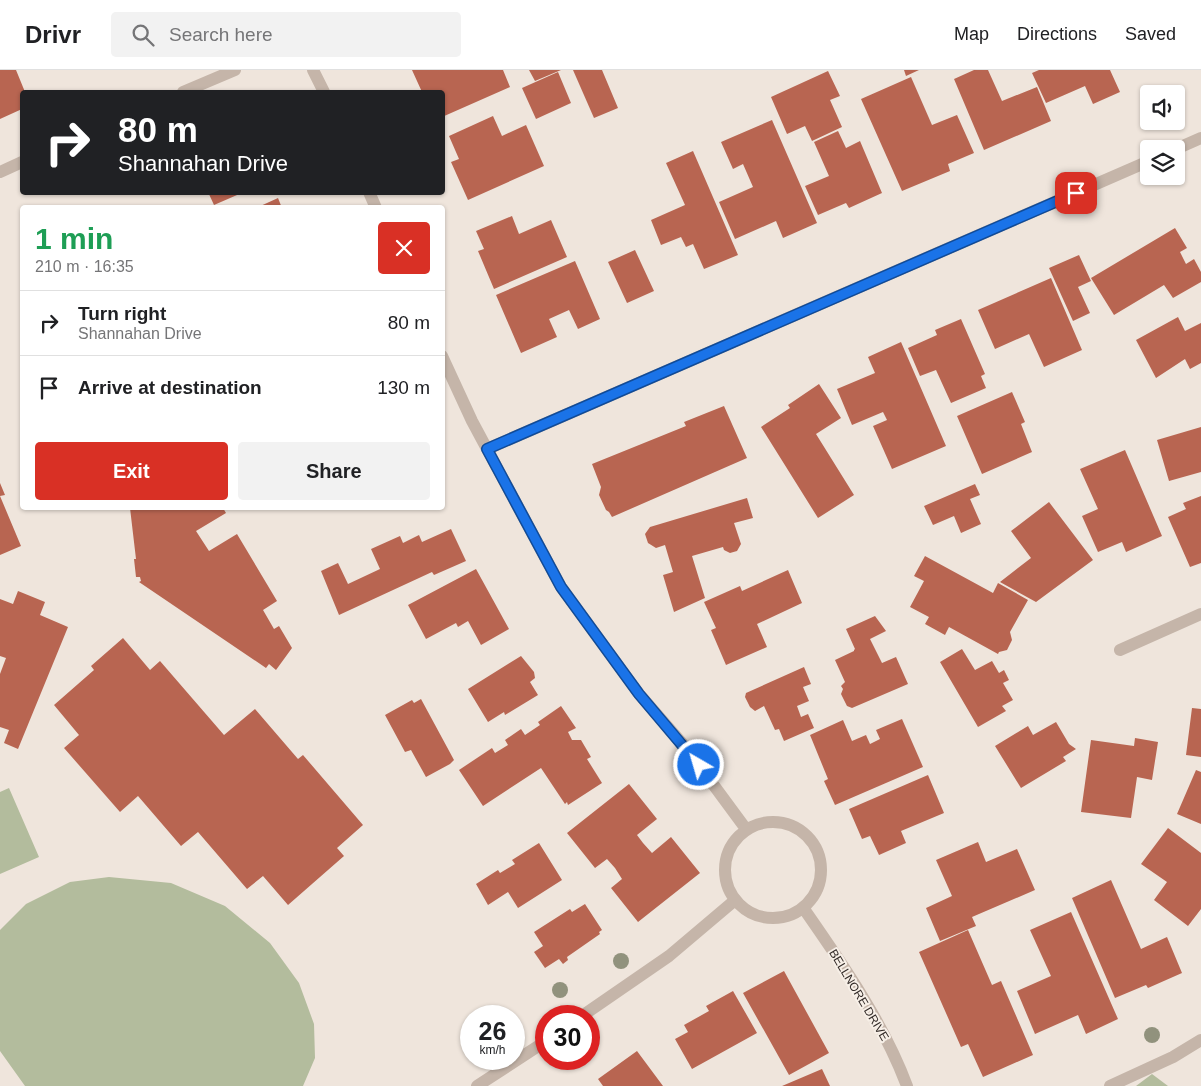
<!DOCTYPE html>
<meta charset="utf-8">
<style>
body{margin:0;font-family:Helvetica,sans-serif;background:#f2f2f2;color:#202124;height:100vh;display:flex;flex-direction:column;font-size:19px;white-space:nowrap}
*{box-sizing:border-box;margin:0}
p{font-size:16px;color:#757577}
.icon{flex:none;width:28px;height:28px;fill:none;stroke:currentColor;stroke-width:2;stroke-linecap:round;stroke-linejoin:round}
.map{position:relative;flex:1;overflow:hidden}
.side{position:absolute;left:20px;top:135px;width:425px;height:305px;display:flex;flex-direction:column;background:#fff;border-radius:5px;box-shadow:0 1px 4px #0004}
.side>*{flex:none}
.top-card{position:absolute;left:20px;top:20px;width:425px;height:105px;border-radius:5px;box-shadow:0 1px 4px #0004;background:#202124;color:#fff;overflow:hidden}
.fabs{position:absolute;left:1140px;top:15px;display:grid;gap:10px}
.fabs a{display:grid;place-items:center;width:45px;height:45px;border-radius:5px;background:#fff;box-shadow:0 1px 4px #0004;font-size:25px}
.speed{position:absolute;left:460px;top:935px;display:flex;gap:10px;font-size:25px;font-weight:700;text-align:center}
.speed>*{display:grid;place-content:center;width:65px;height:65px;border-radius:50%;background:#fff;box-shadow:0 1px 4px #0004;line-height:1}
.speed small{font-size:12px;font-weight:400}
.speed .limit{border:8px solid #d22;background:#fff;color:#111}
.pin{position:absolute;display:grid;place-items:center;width:42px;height:42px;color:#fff;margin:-21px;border-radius:10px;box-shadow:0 2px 8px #0006}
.me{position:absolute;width:55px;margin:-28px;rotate:322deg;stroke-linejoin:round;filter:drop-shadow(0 0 4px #0008)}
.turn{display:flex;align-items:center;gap:18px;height:105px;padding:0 15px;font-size:22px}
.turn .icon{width:65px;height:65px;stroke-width:2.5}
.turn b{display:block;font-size:35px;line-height:42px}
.round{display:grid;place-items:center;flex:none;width:52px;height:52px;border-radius:5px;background:#f2f2f2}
.headline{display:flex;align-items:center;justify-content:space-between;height:85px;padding:0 15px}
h1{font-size:30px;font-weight:700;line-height:38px;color:#1e9e55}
.cta{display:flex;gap:10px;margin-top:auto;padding:10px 15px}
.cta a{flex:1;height:58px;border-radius:5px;background:#d93025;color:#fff;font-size:20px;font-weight:700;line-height:58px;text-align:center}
.cta a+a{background:#f2f2f2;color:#202124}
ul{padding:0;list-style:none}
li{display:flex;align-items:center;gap:15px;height:65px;padding:0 15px;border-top:1px solid #e0e0e0}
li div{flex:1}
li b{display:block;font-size:19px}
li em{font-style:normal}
header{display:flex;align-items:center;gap:30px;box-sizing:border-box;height:70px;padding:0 25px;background:#fff;border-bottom:1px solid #e0e0e0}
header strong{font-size:24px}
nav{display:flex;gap:28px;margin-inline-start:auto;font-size:18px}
.search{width:350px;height:45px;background:#f2f2f2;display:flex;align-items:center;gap:12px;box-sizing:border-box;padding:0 18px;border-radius:5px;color:#757577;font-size:19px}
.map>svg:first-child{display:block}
.green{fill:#b3bc9d}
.building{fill:#b86551}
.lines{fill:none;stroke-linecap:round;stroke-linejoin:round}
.minor{stroke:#c5b5a9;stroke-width:12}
.tree{fill:#91927d}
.route-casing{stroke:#114b97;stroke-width:12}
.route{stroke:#1a73e8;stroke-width:9}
.labels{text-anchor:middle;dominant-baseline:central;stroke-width:4;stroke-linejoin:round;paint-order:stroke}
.street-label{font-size:12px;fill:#332b28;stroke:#f7efe7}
</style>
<header>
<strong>Drivr</strong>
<div class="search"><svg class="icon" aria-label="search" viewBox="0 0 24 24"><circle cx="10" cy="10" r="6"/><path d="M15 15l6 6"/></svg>Search here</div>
<nav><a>Map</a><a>Directions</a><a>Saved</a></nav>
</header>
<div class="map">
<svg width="1201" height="1016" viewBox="0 0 1201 1016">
<rect width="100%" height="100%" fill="#efe5dc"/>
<!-- green -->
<path class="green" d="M 9,718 L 39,787 L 0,804 L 0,722 Z
M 109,807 L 171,813 L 225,836 L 270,873 L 299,913 L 314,954 L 315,988 L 303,1016 L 25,1016 L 0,981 L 0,860 L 26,834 L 70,812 Z
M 1152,1004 L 1168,1016 L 1136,1016 Z"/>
<!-- building -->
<path class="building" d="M 0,0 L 16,0 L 25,22 L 22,22 L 22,39 L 0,49 Z
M 412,0 L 503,0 L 510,17 L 442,47 L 442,22 L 422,22 Z
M 529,0 L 561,0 L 535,11 Z
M 573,0 L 602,0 L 618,38 L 594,48 Z
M 904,0 L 919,0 L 906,6 Z
M 974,0 L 988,0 L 1002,31 L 1037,17 L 1051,51 L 984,80 L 954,9 Z
M 1039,0 L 1110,0 L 1120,22 L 1093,34 L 1085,16 L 1046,33 L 1032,3 Z
M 828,1 L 840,26 L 830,30 L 842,57 L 812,71 L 805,56 L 787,64 L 771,27 Z
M 558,2 L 571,33 L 536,49 L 522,18 Z
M 911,7 L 932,55 L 957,45 L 974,83 L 948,94 L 950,101 L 902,121 L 861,29 Z
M 493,46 L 502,66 L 526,55 L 544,96 L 468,130 L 451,92 L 459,89 L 449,66 Z
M 772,50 L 817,153 L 783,168 L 776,151 L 735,169 L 719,132 L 753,117 L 743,94 L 733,99 L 721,72 Z
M 838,61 L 846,78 L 860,71 L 882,123 L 849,138 L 846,133 L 818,145 L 805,116 L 829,106 L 814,72 Z
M 693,81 L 738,185 L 704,199 L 693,174 L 686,177 L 681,167 L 661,175 L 651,150 L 685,135 L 666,93 Z
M 208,122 L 244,122 L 214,135 Z
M 278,128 L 282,138 L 256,138 Z
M 512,146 L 519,164 L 551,150 L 567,187 L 494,219 L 478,181 L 484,179 L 476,161 Z
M 1175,158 L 1187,178 L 1180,182 L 1186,194 L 1194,189 L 1201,202 L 1201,212 L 1173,228 L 1164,215 L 1114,245 L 1091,208 Z
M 635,180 L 654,221 L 627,233 L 608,192 Z
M 1079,185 L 1091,211 L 1078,217 L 1090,243 L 1073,251 L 1049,198 Z
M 575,191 L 600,249 L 578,259 L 569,240 L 549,249 L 557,267 L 521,283 L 496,225 Z
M 1051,208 L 1082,280 L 1044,297 L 1029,264 L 995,279 L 978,240 Z
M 1178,247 L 1185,261 L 1201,253 L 1201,293 L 1190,299 L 1185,289 L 1156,308 L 1136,270 Z
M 961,249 L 985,304 L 981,306 L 986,318 L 951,333 L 936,300 L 920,306 L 908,278 L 937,265 L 935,260 Z
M 901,272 L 946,376 L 892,399 L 873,356 L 887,350 L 883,342 L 852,355 L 837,319 L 875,303 L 868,287 Z
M 819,314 L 841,348 L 816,364 L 854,425 L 818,448 L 761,357 L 790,338 L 788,335 Z
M 1012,322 L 1025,352 L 1021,354 L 1032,382 L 982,404 L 957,346 Z
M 724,336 L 747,388 L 612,447 L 609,442 L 606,440 L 599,425 L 601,417 L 592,394 L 686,356 L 684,352 Z
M 1201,357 L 1201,402 L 1169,411 L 1157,370 Z
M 1125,380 L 1162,466 L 1126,482 L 1122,472 L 1098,482 L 1082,446 L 1098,439 L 1080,399 Z
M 0,413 L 5,425 L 0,426 L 21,476 L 0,485 Z
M 975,414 L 980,425 L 970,429 L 981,454 L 961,463 L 954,446 L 933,455 L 924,436 Z
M 1201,426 L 1201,493 L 1190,497 L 1168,447 L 1186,439 L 1183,433 Z
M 747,428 L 753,448 L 734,453 L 741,474 L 737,481 L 730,483 L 724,480 L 723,477 L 692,486 L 705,528 L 674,542 L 663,505 L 673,502 L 665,475 L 656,478 L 648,473 L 645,464 L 650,457 Z
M 1049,432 L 1093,490 L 1036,532 L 1000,512 L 1031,488 L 1011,461 Z
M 130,438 L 223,438 L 226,443 L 196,461 L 209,481 L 237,464 L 277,531 L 263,540 L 274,559 L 279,556 L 292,578 L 276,600 L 269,594 L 266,598 L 139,512 L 141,511 L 140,507 L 136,507 L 134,489 L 136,489 Z
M 451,459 L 466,491 L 434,505 L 432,502 L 339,545 L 321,501 L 338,493 L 348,514 L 380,499 L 371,479 L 400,466 L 403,473 L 419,465 L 422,472 Z
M 925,486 L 993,523 L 998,513 L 1028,530 L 1010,562 L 1012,570 L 1007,580 L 999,582 L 998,584 L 949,557 L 945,565 L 925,554 L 929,547 L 910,537 L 924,511 L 914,506 Z
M 476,499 L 509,559 L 481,575 L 468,551 L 458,557 L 456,553 L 426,569 L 408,535 Z
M 788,500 L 802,533 L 757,554 L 767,577 L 726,595 L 711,560 L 716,558 L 704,532 L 740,516 L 742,521 Z
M 18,521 L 45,532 L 40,545 L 68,557 L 18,679 L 4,673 L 9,660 L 0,657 L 0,604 L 6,588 L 0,586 L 0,529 L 13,534 Z
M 875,546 L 886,561 L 870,569 L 882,593 L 896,587 L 908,614 L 852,638 L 847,636 L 841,624 L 843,619 L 841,616 L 845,612 L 835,590 L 854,581 L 854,580 L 855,579 L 846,559 Z
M 123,568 L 150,600 L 160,591 L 224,665 L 255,639 L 298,689 L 303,685 L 363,755 L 337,778 L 344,786 L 288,835 L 263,806 L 247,819 L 198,762 L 181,776 L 138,726 L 120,742 L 64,678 L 79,665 L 54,635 L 94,600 L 91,596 Z
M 962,579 L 975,600 L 992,591 L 999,603 L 1004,600 L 1009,610 L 1003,613 L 1013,630 L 1002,636 L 1006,641 L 978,657 L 940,592 Z
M 521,586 L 534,602 L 535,608 L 530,612 L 538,625 L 505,645 L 504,642 L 488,652 L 468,619 Z
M 804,597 L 811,614 L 803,617 L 809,631 L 797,636 L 801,647 L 808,644 L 814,658 L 784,671 L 779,659 L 775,660 L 764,636 L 755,641 L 750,637 L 745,627 L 746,623 Z
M 421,629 L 454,690 L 450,694 L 426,707 L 411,680 L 405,682 L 385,645 L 412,630 L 414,633 Z
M 561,636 L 576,658 L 568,662 L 572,670 L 581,670 L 591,687 L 587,689 L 602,713 L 568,735 L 567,732 L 565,734 L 541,698 L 483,736 L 459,700 L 492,678 L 495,683 L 508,675 L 505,670 L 521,659 L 525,665 L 540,655 L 538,652 Z
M 1192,638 L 1201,639 L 1201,687 L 1186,685 Z
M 902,649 L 923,697 L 835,735 L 824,711 L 828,709 L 810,665 L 843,650 L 852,671 L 866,665 L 870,674 L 880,669 L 876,660 Z
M 1056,652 L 1069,674 L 1076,679 L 1063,687 L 1066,691 L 1021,718 L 995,676 L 1028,656 L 1033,665 Z
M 1135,668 L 1158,672 L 1152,710 L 1137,707 L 1131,748 L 1081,742 L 1091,670 L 1134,676 Z
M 1196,700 L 1201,702 L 1201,754 L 1177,744 Z
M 928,705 L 944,743 L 901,761 L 906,773 L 879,785 L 870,766 L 862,769 L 849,739 Z
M 629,714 L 657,749 L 637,765 L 643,773 L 652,783 L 671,767 L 700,803 L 638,852 L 611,818 L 622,809 L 615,798 L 607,789 L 595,798 L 567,763 Z
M 1168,758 L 1201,783 L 1201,839 L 1188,856 L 1154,830 L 1167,812 L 1141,794 Z
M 978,772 L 986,792 L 1017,779 L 1035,820 L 972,847 L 976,856 L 940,871 L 926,838 L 952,826 L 936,790 Z
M 539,773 L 562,810 L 518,838 L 508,822 L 488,835 L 476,814 L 498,800 L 500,803 L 515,794 L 512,790 Z
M 1111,810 L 1141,879 L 1167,867 L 1182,903 L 1148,918 L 1146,915 L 1115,928 L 1072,828 Z
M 585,834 L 602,860 L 599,862 L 600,864 L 567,887 L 568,890 L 563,894 L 559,889 L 545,898 L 534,882 L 543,876 L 534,862 L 570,839 L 572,842 Z
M 1071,842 L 1118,949 L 1086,964 L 1078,945 L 1035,964 L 1017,921 L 1051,906 L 1030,860 Z
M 968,860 L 992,915 L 1001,911 L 1033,985 L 983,1007 L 968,974 L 961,977 L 919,882 Z
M 784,901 L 829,983 L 789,1005 L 743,923 Z
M 733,921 L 757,963 L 692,999 L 675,969 L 688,962 L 684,955 L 709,941 L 706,936 Z
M 637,981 L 663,1016 L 603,1016 L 598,1009 Z
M 822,999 L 830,1016 L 782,1016 Z"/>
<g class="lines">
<!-- minor -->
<path class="minor" d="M 313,0 L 324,22
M 183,22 L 235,0
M 1176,79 L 1201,68
M 0,102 L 22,92
M 369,122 L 376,138
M 442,286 L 472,351 L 561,517 L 639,624 L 687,679 L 746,759
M 487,379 L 1149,91
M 1120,580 L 1201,544
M725 800a48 48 0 1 1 96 0a48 48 0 1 1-96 0Z
M 804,839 C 843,895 883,952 907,1016
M 582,946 L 669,886 L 734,831
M 477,1016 L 546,971
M 1110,1016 L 1173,987 L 1201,970"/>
</g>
<!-- trees -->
<g class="tree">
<circle cx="621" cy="891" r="8"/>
<circle cx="560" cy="920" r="8"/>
<circle cx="1152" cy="965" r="8"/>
</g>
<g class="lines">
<!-- route casing -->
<g class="route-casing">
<path id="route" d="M 699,695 L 639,624 L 561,517 L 487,379 L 1076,123"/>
</g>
<!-- route -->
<use href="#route" class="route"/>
</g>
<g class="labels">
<!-- street labels -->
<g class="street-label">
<text transform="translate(859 925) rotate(59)">BELLNORE DRIVE</text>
</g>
</g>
</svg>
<div class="fabs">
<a><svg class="icon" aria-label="sound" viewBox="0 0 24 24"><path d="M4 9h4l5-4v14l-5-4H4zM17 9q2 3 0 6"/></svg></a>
<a><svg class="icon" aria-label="layers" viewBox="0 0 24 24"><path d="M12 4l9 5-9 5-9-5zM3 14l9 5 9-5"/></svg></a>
</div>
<div class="speed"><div>26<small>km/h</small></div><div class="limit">30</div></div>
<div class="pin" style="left:1076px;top:123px;background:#d93025"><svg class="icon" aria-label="arrive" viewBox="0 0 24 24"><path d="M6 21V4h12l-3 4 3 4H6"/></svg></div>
<svg class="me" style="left:699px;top:695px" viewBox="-20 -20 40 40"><circle r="17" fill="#1a73e8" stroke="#fff" stroke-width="3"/><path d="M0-11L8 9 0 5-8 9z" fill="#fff"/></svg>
<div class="top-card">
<div class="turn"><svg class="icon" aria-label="right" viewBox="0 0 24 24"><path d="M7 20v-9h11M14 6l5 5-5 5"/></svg><div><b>80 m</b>Shannahan Drive</div></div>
</div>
<section class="side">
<div class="headline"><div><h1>1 min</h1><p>210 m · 16:35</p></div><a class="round" style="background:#d93025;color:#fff"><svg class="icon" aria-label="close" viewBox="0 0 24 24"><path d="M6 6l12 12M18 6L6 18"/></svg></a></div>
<ul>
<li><svg class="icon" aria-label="right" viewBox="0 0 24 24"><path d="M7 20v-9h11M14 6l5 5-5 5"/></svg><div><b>Turn right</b><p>Shannahan Drive</p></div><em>80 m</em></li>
<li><svg class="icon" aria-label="arrive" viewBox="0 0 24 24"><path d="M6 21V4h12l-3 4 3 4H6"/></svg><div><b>Arrive at destination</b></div><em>130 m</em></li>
</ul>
<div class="cta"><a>Exit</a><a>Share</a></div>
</section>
</div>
